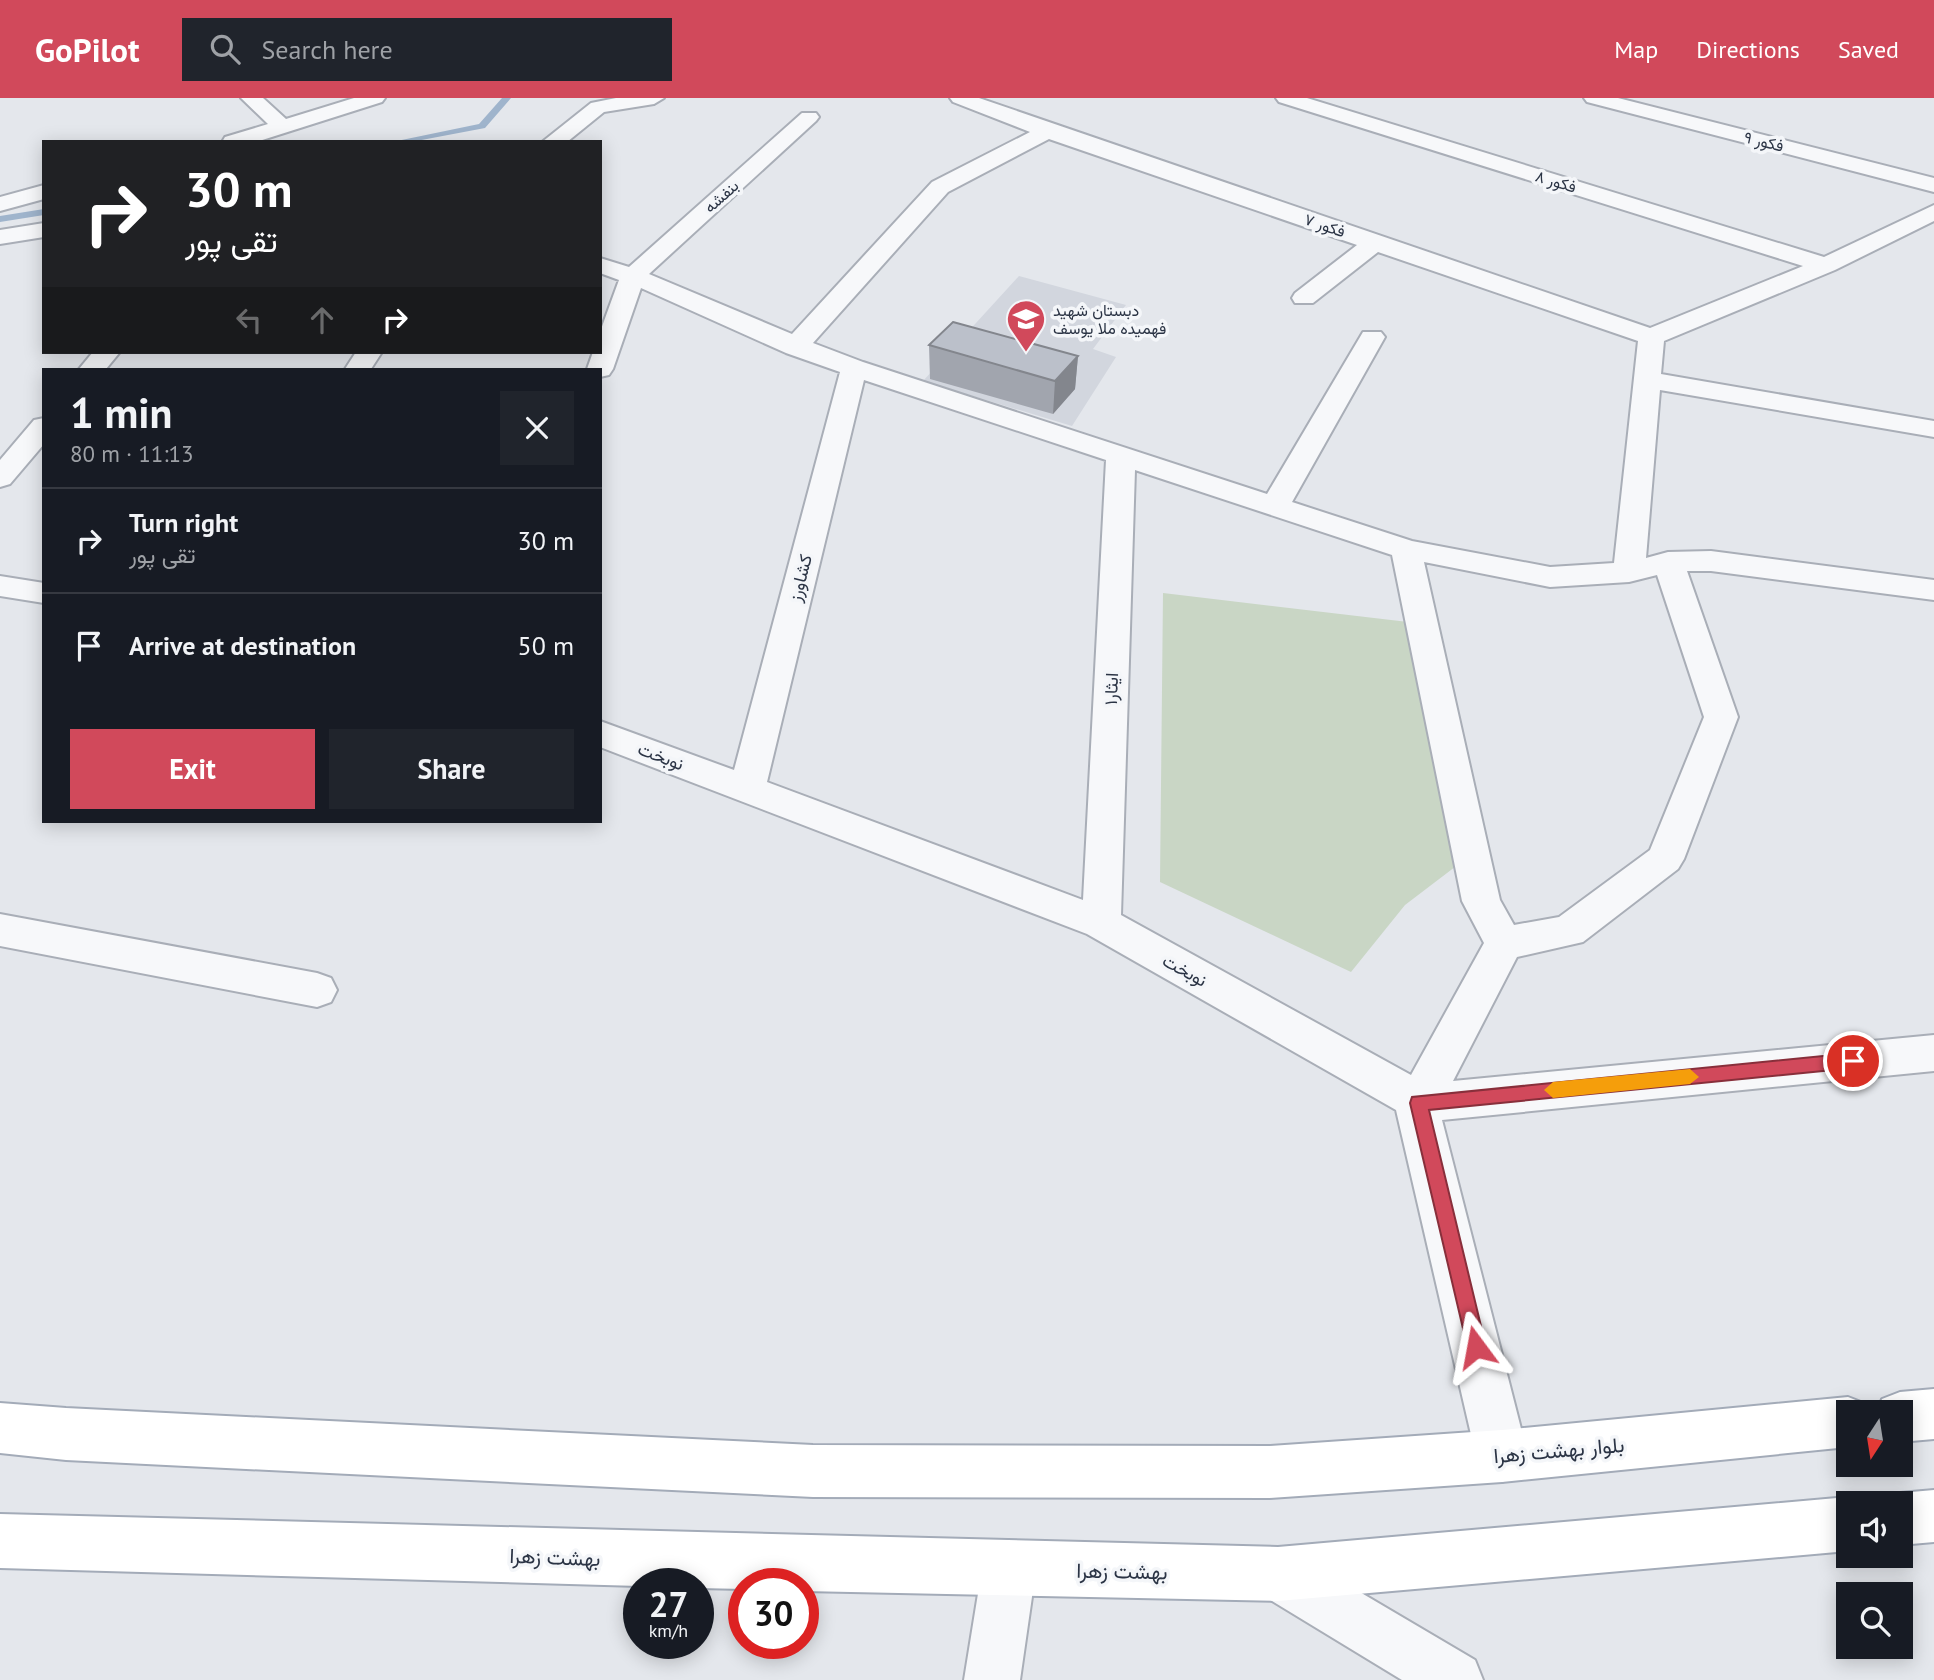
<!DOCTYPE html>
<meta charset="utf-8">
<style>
body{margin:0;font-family:"PT Sans",Vazirmatn,sans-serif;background:#20242c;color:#f1f3f6;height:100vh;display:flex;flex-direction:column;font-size:26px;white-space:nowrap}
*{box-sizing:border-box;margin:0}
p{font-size:23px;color:#9ea1a6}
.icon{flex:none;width:38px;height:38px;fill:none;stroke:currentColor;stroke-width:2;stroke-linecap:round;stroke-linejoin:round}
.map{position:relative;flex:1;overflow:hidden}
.drawer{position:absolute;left:42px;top:270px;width:560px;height:455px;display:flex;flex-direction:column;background:#171b24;border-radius:0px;box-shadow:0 4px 18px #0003}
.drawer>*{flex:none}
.guide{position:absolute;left:42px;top:42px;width:560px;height:214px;border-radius:0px;box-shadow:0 4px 18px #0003;background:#202124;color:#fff;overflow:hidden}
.needle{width:46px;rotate:192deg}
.controls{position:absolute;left:1836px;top:1302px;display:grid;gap:14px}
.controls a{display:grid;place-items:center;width:77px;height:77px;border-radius:0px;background:#171b24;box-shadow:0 4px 18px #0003;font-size:35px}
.speed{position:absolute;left:623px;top:1470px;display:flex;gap:14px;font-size:35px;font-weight:700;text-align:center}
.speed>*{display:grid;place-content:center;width:91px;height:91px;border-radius:50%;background:#171b24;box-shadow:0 4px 18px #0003;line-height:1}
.speed small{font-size:18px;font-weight:400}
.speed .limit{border:10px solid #d22;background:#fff;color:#111}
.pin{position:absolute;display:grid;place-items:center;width:60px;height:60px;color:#fff;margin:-30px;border:4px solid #fff;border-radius:50%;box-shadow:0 2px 7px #0007}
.me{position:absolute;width:77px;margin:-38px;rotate:347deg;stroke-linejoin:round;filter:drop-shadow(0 0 5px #0008)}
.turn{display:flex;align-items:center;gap:24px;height:147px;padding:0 28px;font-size:32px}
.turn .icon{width:91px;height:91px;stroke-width:2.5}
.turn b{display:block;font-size:49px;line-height:60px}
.lanes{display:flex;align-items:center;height:66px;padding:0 28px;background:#0003;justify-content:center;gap:35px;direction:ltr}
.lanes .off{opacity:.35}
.round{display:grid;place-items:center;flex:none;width:74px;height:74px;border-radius:0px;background:#20242c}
.headline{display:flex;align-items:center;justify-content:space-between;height:119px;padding:0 28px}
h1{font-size:42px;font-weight:800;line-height:52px}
.cta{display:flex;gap:14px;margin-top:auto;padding:14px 28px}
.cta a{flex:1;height:80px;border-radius:0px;background:#d1495b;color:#fff;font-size:28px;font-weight:800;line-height:80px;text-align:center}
.cta a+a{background:#20242c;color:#f1f3f6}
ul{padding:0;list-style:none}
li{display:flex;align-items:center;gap:21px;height:105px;padding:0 28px;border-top:2px solid #363941}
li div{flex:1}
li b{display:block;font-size:26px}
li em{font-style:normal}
header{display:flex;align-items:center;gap:42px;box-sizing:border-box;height:98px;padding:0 35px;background:#d1495b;color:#fff}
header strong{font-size:33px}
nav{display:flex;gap:38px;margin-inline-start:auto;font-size:24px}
.search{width:490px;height:63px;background:#20242c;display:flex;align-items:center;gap:18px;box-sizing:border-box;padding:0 24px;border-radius:0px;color:#9ea1a6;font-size:26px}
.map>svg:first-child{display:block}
.built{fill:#d2d6de}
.green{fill:#c9d6c5}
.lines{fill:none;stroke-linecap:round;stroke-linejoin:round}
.stream{fill:#9fb4cc;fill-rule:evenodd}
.minor-casing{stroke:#a9aeb7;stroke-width:4}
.major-casing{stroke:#a3abb8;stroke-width:4}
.minor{fill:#f7f8fa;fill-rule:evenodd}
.major{fill:#fff;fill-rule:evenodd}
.wall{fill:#a1a5ae}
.shaded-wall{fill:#83868d}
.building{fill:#bbc0ca;stroke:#83868d;stroke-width:2}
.route{fill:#d1495b;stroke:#882f3b;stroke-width:2}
.slow{fill:#f59e0b}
.labels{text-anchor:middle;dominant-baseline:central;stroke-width:7;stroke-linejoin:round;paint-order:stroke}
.far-street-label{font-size:16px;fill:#2b3445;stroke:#f4f6f9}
.far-poi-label{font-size:16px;fill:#2b3445;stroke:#f4f6f9;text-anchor:start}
.street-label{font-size:18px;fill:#2b3445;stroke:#f4f6f9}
.near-street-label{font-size:21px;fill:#2b3445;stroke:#f4f6f9}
</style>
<header>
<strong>GoPilot</strong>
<div class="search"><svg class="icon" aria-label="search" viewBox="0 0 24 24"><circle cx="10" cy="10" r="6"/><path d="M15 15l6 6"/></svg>Search here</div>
<nav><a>Map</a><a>Directions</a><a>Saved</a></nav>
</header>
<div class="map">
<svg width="1934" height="1582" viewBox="0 0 1934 1582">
<rect width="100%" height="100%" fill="#e4e7ec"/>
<!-- built -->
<path class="built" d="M 1019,178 L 1126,207 L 1093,251 L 1116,259 L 1072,328 L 923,283 Z"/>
<!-- green -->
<path class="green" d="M 1163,495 L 1425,526 L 1472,756 L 1405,807 L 1351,874 L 1160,784 Z"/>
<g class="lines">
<!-- stream -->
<path class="stream" d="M 502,0 L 511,0 L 485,30 L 411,44 L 392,44 L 479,26 Z
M 44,111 L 44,117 L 0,124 L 0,118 Z"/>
<!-- minor casing -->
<g class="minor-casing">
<path id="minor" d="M 241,0 L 263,0 L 286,21 L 354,0 L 385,0 L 382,4 L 256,44 L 222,44 L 225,39 L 268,26 Z
M 616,0 L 664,0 L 654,6 L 604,14 L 567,44 L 542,44 L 591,5 Z
M 950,0 L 979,0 L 1650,230 L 1803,168 L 1279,4 L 1276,0 L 1307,0 L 1824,159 L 1934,107 L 1934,123 L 1835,172 L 1664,243 L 1661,276 L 1934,323 L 1934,339 L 1660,292 L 1646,460 L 1668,454 L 1711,453 L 1934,482 L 1934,502 L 1711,473 L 1687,473 L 1738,619 L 1684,761 L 1678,771 L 1583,844 L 1517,859 L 1453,983 L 1934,937 L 1934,973 L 1442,1022 L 1528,1358 L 1520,1376 L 1502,1384 L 1484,1376 L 1476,1358 L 1396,1012 L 1087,836 L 600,649 L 600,623 L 734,672 L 840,274 L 786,255 L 641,190 L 613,271 L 609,277 L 600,279 L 600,271 L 587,271 L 593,254 L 600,254 L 600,234 L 619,182 L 600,175 L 600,160 L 629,169 L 802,15 L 816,15 L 819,19 L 816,23 L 649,176 L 792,236 L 932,84 L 1030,34 L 953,4 ZM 1049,41 L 1357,147 L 1295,195 L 1292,200 L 1295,205 L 1313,205 L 1378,154 L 1638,243 L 1614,465 L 1550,469 L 1412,443 L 1292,404 L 1385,239 L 1381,234 L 1363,234 L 1267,396 L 863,264 L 813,245 L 948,94 ZM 864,282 L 1106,362 L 1083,802 L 767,684 ZM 1135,372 L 1392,457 L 1462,803 L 1484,845 L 1411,977 L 1121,817 ZM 1424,464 L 1550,489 L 1629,484 L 1657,477 L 1704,619 L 1650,752 L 1559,819 L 1514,827 L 1500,802 Z
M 1584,0 L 1618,0 L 1934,80 L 1934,94 L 1587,4 Z
M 44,87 L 44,101 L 0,113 L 0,99 Z
M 44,125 L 44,139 L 0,146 L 0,132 Z
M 93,254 L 120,254 L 106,271 L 79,271 Z
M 356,254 L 382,254 L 371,271 L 345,271 Z
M 44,320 L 44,346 L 10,386 L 0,389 L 0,362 L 34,322 Z
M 0,478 L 44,485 L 44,505 L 0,498 Z
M 0,816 L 317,875 L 331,880 L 337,892 L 331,904 L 317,909 L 0,848 Z
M 1009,1444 L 1028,1452 L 1036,1471 L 1020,1582 L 964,1582 L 982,1471 L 990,1452 Z
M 1278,1449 L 1297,1457 L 1475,1562 L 1483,1582 L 1402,1582 L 1259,1495 L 1251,1476 L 1259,1457 Z"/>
</g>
<!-- major casing -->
<g class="major-casing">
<path id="major" d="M 1934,1291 L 1934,1341 L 1900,1344 L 1900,1314 L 1877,1314 L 1882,1301 L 1900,1294 Z
M 1848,1299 L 1866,1306 L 1869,1314 L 1848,1314 L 1848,1349 L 1502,1384 L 1270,1400 L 813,1399 L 66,1362 L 0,1355 L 0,1305 L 66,1310 L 813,1347 L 1270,1348 L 1502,1332 Z
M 1934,1392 L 1934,1444 L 1900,1447 L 1900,1405 L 1880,1405 L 1881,1402 L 1900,1395 Z
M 1848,1399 L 1862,1405 L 1848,1405 L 1848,1453 L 1278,1503 L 803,1493 L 803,1486 L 744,1486 L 744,1491 L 698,1490 L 698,1486 L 639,1488 L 0,1470 L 0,1416 L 1278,1449 Z"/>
</g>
<!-- minor -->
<use href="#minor" class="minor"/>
<!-- major -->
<use href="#major" class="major"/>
</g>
<!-- wall -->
<path class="wall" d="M 929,247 L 1078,258 L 1075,291 L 1053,316 L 930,281 Z"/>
<!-- shaded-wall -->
<path class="shaded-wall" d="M 1078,258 L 1075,291 L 1053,316 L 1055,283 Z"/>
<!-- building -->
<path class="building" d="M 953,224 L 1078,258 L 1055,283 L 929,247 Z"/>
<!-- route -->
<path class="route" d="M 1853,955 L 1862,963 L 1853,970 L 1429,1012 L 1486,1249 L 1483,1256 L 1476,1259 L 1469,1256 L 1410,1005 L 1412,999 Z"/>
<!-- slow -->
<path class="slow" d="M 1690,971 L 1699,979 L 1690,986 L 1553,1000 L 1544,992 L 1553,984 Z"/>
<!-- icons -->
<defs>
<g id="school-pin" transform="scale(2.0125)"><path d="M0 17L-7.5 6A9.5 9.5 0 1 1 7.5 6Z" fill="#d1495b" stroke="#f4f6f9"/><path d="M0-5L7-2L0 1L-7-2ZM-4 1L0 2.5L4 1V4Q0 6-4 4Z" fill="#fff"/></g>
</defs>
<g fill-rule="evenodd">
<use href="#school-pin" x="1026" y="221"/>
</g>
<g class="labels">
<!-- far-street labels -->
<g class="far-street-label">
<text transform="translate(1764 43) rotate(14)">فکور ۹</text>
<text transform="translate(1556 83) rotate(17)">فکور ۸</text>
<text transform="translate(721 98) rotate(-42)">بنفشه</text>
<text transform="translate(1325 127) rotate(19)">فکور ۷</text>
</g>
<!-- far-poi labels -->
<g class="far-poi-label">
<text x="1053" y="212">دبستان شهید<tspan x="1053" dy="18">فهمیده ملا یوسف</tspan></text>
</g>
<!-- street labels -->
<g class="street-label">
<text transform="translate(800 480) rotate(-76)">کشاورز</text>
<text transform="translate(1111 591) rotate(-88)">ایثار۱</text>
<text transform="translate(661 658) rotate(21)">نوبخت</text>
<text transform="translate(1185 872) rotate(29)">نوبخت</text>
</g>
<!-- near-street labels -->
<g class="near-street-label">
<text transform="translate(1559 1352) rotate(-5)">بلوار بهشت زهرا</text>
<text transform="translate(555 1459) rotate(2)">بهشت زهرا</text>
<text transform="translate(1122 1473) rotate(1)">بهشت زهرا</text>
</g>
</g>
</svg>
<div class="controls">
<a><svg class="needle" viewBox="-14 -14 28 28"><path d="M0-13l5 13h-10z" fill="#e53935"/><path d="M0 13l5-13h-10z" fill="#9ea1a6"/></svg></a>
<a><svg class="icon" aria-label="sound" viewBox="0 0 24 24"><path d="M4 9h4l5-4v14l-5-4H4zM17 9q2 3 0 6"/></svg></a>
<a><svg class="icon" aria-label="search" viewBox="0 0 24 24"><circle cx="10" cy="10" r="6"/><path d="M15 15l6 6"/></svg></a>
</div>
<div class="speed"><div>27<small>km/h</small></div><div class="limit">30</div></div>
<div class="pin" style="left:1853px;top:963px;background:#d93025"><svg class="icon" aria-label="arrive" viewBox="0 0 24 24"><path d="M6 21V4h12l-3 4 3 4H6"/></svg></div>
<svg class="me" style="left:1476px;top:1249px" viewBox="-20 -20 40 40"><path d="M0-17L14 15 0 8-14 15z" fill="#d1495b" stroke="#fff" stroke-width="4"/></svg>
<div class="guide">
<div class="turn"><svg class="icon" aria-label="right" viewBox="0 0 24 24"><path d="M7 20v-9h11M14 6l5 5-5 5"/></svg><div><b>30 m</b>تقی پور</div></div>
<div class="lanes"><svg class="icon off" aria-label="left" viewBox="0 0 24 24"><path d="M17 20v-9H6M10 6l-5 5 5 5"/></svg><svg class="icon off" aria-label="ahead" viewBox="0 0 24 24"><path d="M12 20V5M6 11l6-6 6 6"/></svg><svg class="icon" aria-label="right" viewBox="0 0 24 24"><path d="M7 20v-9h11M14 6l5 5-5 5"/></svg></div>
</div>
<section class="drawer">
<div class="headline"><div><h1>1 min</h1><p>80 m · 11:13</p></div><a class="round"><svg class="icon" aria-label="close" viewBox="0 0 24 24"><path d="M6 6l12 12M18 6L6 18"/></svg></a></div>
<ul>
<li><svg class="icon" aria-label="right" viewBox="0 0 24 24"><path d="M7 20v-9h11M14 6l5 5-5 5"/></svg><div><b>Turn right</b><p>تقی پور</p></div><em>30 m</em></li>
<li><svg class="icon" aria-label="arrive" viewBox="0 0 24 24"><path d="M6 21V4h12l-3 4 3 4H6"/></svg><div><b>Arrive at destination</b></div><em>50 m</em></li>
</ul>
<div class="cta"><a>Exit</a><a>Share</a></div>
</section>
</div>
